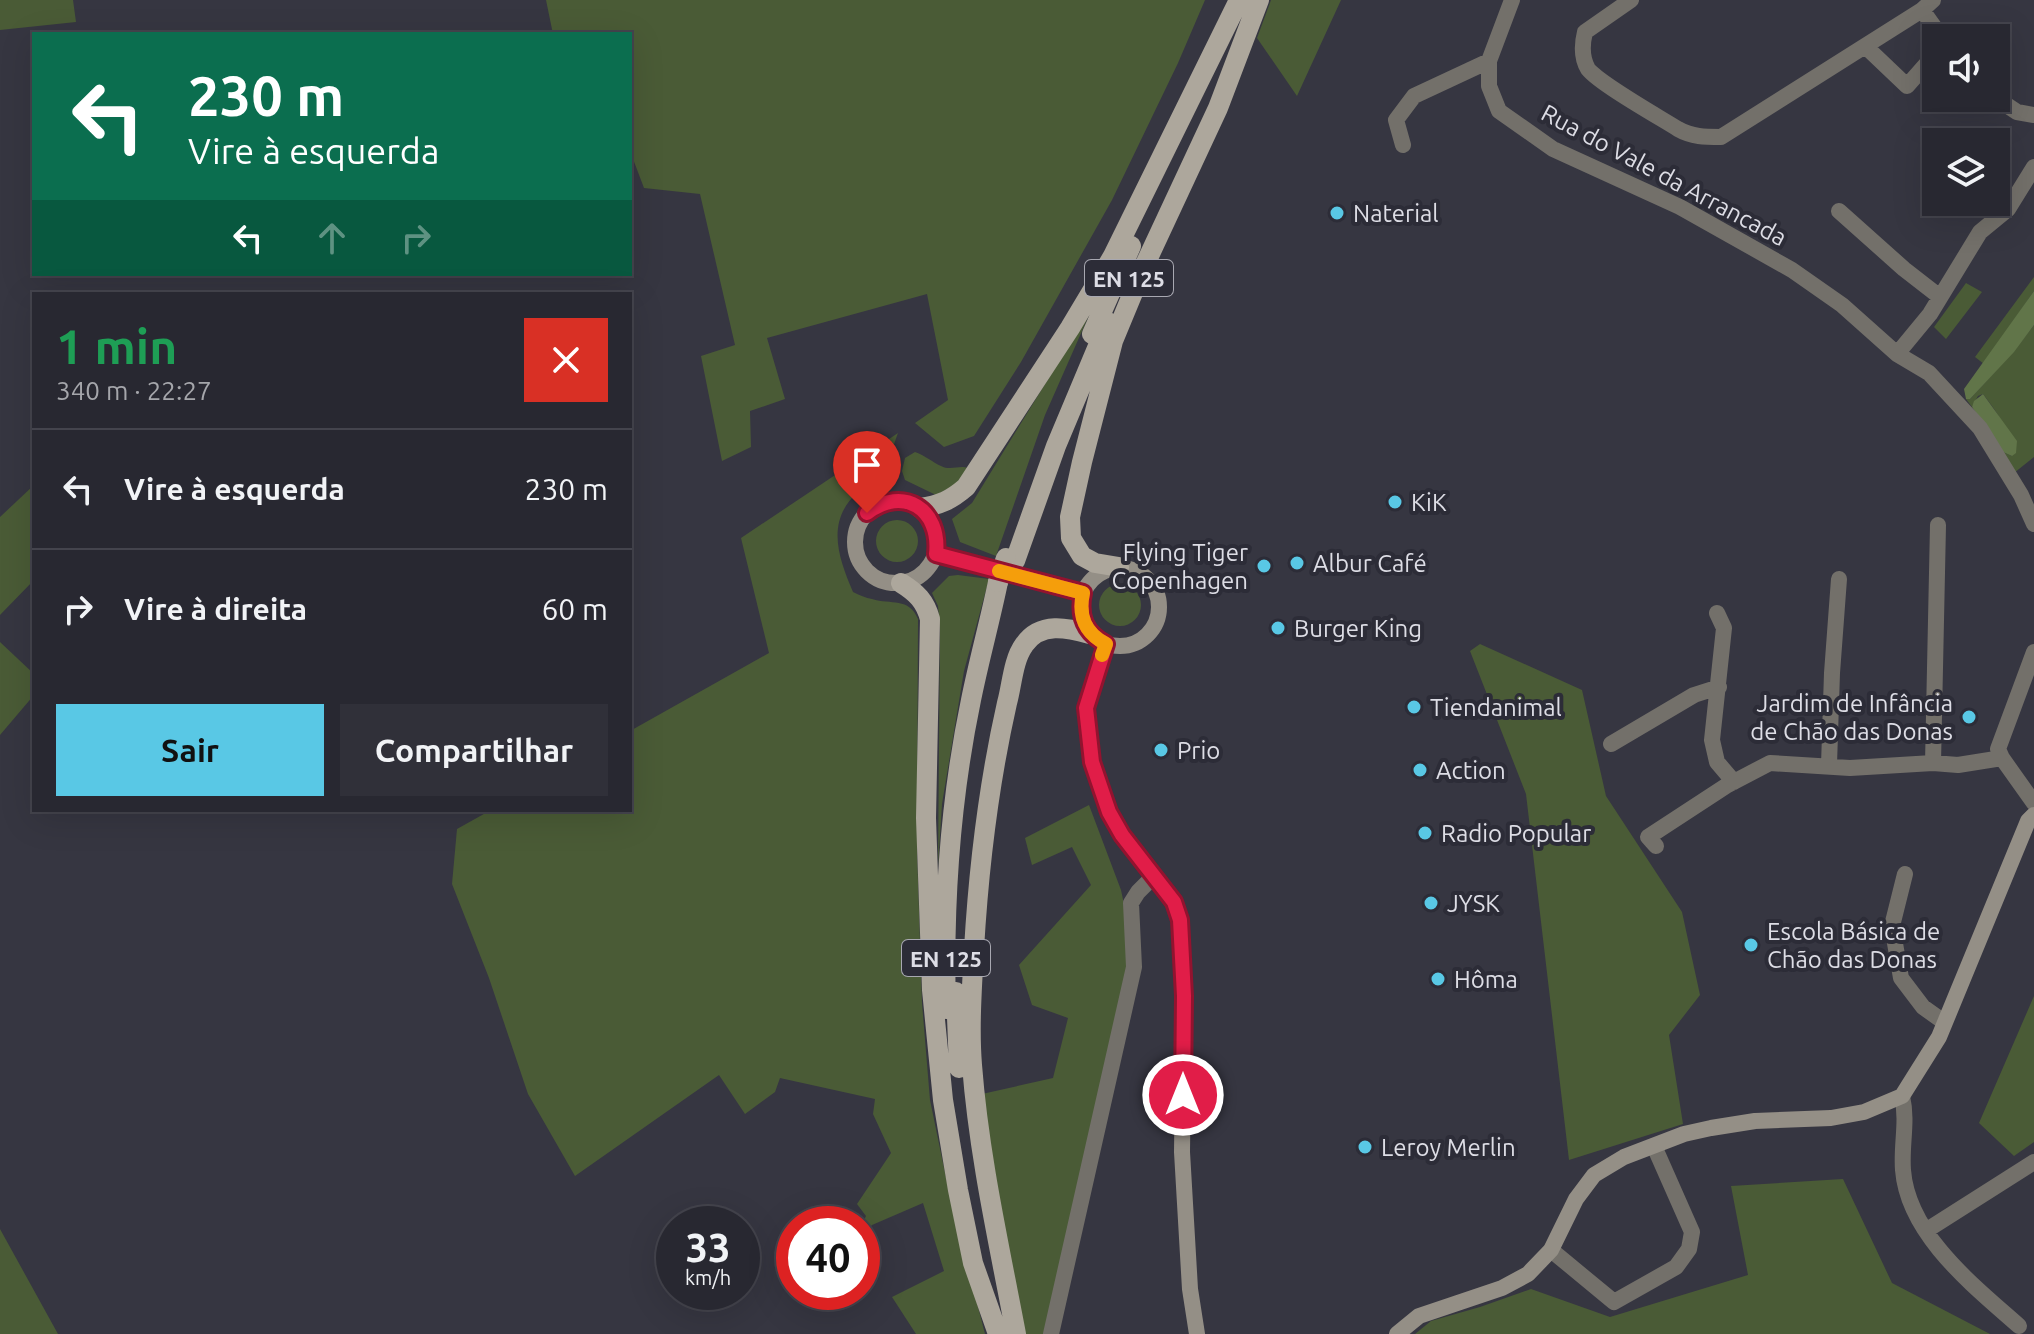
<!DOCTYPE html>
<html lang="pt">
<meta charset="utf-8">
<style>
body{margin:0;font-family:Ubuntu,sans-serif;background:#303039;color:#f1f3f6;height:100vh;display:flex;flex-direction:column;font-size:30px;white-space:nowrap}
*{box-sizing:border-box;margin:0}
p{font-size:26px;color:#a5a6ab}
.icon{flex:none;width:44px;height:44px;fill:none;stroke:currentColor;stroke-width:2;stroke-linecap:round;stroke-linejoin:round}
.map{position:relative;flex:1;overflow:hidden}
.side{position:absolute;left:32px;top:292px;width:600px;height:520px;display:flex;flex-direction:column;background:#282831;border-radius:0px;box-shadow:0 8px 32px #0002,0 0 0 2px #44444d}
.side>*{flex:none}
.top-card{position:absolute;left:32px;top:32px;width:600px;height:244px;border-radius:0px;box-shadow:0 8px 32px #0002,0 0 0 2px #44444d;background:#0b6e4f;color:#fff;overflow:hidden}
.controls{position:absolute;left:1922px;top:24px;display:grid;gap:16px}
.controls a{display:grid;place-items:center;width:88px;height:88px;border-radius:0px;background:#282831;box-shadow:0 8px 32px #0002,0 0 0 2px #44444d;font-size:40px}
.speed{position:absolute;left:656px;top:1206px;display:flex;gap:16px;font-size:40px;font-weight:700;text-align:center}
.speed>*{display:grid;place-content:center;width:104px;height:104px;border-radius:50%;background:#282831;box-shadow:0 8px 32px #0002,0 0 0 2px #44444d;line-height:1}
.speed small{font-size:20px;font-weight:400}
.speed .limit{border:12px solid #d22;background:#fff;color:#111}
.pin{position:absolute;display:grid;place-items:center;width:68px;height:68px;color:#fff;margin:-82px -34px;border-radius:50% 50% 50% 0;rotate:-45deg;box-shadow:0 0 8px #0007}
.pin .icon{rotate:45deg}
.me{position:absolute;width:88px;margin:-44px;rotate:0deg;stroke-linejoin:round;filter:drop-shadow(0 0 6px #0008)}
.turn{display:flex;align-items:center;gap:28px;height:168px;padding:0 24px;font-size:36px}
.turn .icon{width:104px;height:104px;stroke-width:2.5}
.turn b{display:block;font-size:56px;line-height:68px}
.lanes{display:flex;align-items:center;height:76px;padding:0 24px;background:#0003;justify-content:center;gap:40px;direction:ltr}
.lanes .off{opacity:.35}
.round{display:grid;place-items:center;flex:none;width:84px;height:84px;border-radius:0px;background:#303039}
.head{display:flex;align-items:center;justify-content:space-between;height:136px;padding:0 24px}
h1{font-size:48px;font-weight:700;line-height:60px;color:#1e9e55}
.primary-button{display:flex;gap:16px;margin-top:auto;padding:16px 24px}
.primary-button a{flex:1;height:92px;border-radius:0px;background:#59c8e5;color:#111;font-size:32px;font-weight:700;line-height:92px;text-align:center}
.primary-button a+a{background:#303039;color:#f1f3f6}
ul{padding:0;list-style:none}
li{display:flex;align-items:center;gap:24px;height:120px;padding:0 24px;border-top:2px solid #44444d}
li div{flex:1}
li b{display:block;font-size:30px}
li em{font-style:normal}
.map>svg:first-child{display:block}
.green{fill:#4a5b36}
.forest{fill:#617549}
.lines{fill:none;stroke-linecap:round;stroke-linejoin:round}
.street{stroke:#73706a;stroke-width:16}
.secondary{stroke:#948f86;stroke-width:16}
.primary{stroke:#ada79c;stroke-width:20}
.primary-bridge{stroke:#ada79c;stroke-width:20}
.route-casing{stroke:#92132f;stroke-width:20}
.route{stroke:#e11d48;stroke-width:14}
.slow{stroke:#f59e0b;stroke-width:14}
.poi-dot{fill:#59c8e5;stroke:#2c2c37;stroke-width:3}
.labels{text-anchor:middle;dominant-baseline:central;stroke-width:8;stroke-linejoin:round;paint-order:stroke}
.shield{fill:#2c2c37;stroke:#a8a8b1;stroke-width:2}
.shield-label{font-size:22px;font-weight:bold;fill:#dddde5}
.street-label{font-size:24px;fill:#dddde5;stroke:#2c2c37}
.poi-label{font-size:24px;fill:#dddde5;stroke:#2c2c37;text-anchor:start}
</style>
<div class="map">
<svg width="2034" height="1334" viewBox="0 0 2034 1334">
<rect width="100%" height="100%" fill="#363641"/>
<!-- green -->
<path class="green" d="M 0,0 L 73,0 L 76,22 L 0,30 Z
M 546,0 L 1205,0 L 1178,63 L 1112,200 L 1021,362 L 974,436 L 944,447 L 915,423 L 948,400 L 927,294 L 767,338 L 785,399 L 750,411 L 751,447 L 722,461 L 701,356 L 735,345 L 700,194 L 644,188 L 630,151 L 630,34 L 553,34 Z
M 1271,0 L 1341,0 L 1297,96 L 1257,38 Z
M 2034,277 L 2034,291 L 1984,364 L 1975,357 Z
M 1966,283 L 1982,292 L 1946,339 L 1934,327 Z
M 1093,306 L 1045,415 L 996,556 L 960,542 L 952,519 L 972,503 Z
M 2034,325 L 2034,457 L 2014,473 L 2003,452 L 2012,456 C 2007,426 2001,418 1983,394 L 1978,396 L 1972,407 L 1966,399 L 1970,399 L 2013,352 Z
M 898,433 C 893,446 889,462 881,474 C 876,482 864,487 857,493 C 825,522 839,559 853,592 C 859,595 866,598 872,599 C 891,605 909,597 918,619 L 917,850 L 922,1003 L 930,1100 L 951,1202 L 985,1334 L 916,1334 L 892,1297 L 944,1271 L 923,1203 L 872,1225 L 862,1238 L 862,1224 L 866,1216 L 857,1204 L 891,1153 L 873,1114 L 875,1099 L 780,1078 L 775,1092 L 745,1114 L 719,1075 L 575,1176 L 528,1094 L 489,978 L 452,884 L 457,829 L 491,810 L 630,810 L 630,731 L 769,653 L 741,538 Z
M 915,452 C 926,456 932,462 941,466 C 950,471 960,465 968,468 L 961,482 L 936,495 L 905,480 L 902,471 L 905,458 Z
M 34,485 L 34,580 L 0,615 L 0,517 Z
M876 541a21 21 0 1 1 42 0a21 21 0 1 1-42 0Z
M 958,575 L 989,579 L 964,671 L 942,804 L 938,867 L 940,630 L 938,606 L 932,593 L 949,576 Z
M1099 605a21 21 0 1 1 42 0a21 21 0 1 1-42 0Z
M 0,642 L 34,674 L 34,695 L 0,735 Z
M 1480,644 L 1582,690 L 1606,796 L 1682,912 L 1700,995 L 1669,1035 L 1683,1124 L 1569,1160 L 1526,794 L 1470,651 Z
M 1089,805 L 1121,890 L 1131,937 L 1129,979 L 1044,1334 L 1022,1334 L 982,1094 L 1053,1078 L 1068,1018 L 1032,1005 L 1019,965 L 1091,885 L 1072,847 L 1032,865 L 1025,838 Z
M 2034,996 L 2034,1142 L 2014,1156 L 1979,1123 Z
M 1843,1179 L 1892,1283 L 1990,1334 L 1415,1334 L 1431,1321 L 1480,1307 L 1531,1289 L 1610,1317 L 1748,1275 L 1731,1186 Z
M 0,1229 L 58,1334 L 0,1334 Z"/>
<!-- forest -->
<path class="forest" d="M 2034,291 L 2034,325 L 2014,352 L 1970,399 L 1966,399 L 1964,389 Z
M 1983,394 L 2017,441 L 2016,453 L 2012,456 L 2003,452 L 1972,407 L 1974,401 Z"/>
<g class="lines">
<!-- street -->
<path class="street" d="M 1512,0 L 1489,61 L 1489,86 L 1499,111 L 1553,149 L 1680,207 L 1792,270 L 1842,305 L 1897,354 L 1929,373 L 1980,428 L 2021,495 L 2034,524
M 1631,0 L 1585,32 C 1582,44 1581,57 1588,69 C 1600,84 1659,117 1678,129 C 1692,137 1705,137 1721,137 L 1922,10 L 1933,0
M 1922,10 L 1942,38
M 1865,46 L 1907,86 L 1936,53
M 1996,98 L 2017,112 L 2034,115
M 1403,145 L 1396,120 L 1414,96 L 1489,61
M 1839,211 L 1904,269 L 1940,297
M 1897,354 L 1930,314 L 1980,232 L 2008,209 L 2034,167
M 1717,613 L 1724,628 L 1712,740 L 1717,762 L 1734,782
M 1611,744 L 1694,695 L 1719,687
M 2002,758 L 1998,749 L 2034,652
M 1933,763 L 1938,525
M 1829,765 L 1832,673 L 1839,579
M 1656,846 L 1648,837 L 1726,786 L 1770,763 L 1850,768 L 1933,763 L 1958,765 L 2002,758 L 2034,803
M 1905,874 L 1892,926 L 1901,978 L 1923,1007 L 1944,1022
M 1902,1096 C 1908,1122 1901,1144 1903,1170 C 1908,1235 1974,1286 2019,1326
M 1927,1230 L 2034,1162
M 1551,1250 L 1614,1302 L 1676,1267 L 1689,1249 L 1692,1232 L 1654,1146
M 1051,1334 L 1134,967 L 1131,903 L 1138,892 L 1154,876"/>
<!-- secondary -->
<path class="secondary" d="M855 542a41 41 0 1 1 82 0a41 41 0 1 1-82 0Z
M 936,554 L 1083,593
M1081 607a39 39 0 1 1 78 0a39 39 0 1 1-78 0Z
M 1106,644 L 1086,708 L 1092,762 L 1109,812 L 1122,835 L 1174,902 L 1180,920 L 1184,996 L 1182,1152 L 1190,1289 L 1197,1334
M 1397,1334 L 1419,1316 L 1502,1288 L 1528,1274 L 1551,1250 L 1576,1199 L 1594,1175 L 1624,1157 L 1684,1134 L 1711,1128 L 1755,1121 L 1831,1118 L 1864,1112 L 1902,1096 L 1939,1037 L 2028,821 L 2034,815"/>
<!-- primary -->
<path class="primary" d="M 1092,334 L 1131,246
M 920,508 C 940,505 951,500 966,487 L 1070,328 L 1113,256 L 1239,0
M 1015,561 L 1056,446 L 1108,322
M 1119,567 L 1095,563 L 1082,556 L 1071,538 L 1070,517 L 1082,462 L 1113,341 L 1142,271 L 1218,108 L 1259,0
M 901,583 C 917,593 925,601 930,619 L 926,818 L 932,990 L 943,1100 L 958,1190 L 973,1263 L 998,1334
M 956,992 L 959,1068
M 946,1009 C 943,906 950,801 971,700 C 979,660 990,621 998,582
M 1016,1334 C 999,1244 979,1156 972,1065 C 969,1027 972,987 974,949 C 979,863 988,787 1007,703 C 1012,685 1013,660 1024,645 C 1040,621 1068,628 1090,634"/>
<!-- primary-bridge -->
<path class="primary-bridge" d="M 998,582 L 1006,558"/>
</g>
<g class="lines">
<!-- route casing -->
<g class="route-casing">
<path id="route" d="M 867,513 C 903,485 941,509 936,554 L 1083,593 C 1078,616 1085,633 1106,644 L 1086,708 L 1092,762 L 1109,812 L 1122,835 L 1174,902 L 1180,920 L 1184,996 L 1183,1095"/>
</g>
<!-- route -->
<use href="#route" class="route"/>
<!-- slow -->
<path class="slow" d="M 999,571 L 1083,593 C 1078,616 1085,633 1106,644 L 1102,655"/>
</g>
<!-- markers -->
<g class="poi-dot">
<circle cx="1337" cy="213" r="8"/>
<circle cx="1395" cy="502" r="8"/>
<circle cx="1297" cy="563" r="8"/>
<circle cx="1264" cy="566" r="8"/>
<circle cx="1278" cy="628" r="8"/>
<circle cx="1414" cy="707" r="8"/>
<circle cx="1969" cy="717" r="8"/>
<circle cx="1161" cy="750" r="8"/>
<circle cx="1420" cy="770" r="8"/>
<circle cx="1425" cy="833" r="8"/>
<circle cx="1431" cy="903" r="8"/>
<circle cx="1751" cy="945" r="8"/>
<circle cx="1438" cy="979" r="8"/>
<circle cx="1365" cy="1147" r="8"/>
</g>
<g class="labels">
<!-- shield labels -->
<g class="shield">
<rect x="1085" y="260" width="88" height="36" rx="6"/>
<rect x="902" y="940" width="88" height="36" rx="6"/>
</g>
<g class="shield-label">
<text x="1129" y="278">EN 125</text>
<text x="946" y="958">EN 125</text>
</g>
<!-- street labels -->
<g class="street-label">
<text transform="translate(1664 175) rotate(28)">Rua do Vale da Arrancada</text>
</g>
<!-- poi labels -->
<g class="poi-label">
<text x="1353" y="213">Naterial</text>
<text x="1411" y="502">KiK</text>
<text x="1248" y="552" text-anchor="end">Flying Tiger<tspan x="1248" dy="28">Copenhagen</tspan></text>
<text x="1313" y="563">Albur Café</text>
<text x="1294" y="628">Burger King</text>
<text x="1953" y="703" text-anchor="end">Jardim de Infância<tspan x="1953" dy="28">de Chão das Donas</tspan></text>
<text x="1430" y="707">Tiendanimal</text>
<text x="1177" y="750">Prio</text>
<text x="1436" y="770">Action</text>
<text x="1441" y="833">Radio Popular</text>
<text x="1447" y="903">JYSK</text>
<text x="1767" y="931">Escola Básica de<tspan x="1767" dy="28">Chão das Donas</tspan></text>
<text x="1454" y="979">Hôma</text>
<text x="1381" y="1147">Leroy Merlin</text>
</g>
</g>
</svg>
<div class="controls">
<a><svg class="icon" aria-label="sound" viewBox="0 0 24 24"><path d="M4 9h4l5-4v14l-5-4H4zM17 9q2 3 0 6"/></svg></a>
<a><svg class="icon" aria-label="layers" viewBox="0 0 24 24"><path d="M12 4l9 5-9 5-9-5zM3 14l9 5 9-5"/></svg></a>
</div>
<div class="speed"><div>33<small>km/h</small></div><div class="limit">40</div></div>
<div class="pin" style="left:867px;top:513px;background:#d93025"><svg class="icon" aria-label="arrive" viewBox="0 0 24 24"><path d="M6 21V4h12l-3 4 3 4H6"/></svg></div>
<svg class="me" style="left:1183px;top:1095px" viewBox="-20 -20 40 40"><circle r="17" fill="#e11d48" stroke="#fff" stroke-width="3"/><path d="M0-11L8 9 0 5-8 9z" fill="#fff"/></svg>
<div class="top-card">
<div class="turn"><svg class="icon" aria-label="left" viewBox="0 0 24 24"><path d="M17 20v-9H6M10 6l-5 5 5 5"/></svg><div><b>230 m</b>Vire à esquerda</div></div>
<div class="lanes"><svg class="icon" aria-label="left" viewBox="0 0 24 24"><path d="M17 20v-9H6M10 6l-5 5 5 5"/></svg><svg class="icon off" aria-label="ahead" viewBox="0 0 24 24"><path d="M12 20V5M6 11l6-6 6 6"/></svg><svg class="icon off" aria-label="right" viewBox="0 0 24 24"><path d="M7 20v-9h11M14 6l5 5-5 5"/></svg></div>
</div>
<section class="side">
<div class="head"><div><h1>1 min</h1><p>340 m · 22:27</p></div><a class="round" style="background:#d93025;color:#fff"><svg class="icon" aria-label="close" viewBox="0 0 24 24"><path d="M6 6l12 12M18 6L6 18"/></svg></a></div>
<ul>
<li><svg class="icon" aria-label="left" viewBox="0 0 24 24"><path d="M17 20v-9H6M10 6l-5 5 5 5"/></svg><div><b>Vire à esquerda</b></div><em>230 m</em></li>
<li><svg class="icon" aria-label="right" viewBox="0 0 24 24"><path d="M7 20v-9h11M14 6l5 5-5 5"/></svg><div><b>Vire à direita</b></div><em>60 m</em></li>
</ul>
<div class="primary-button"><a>Sair</a><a>Compartilhar</a></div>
</section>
</div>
